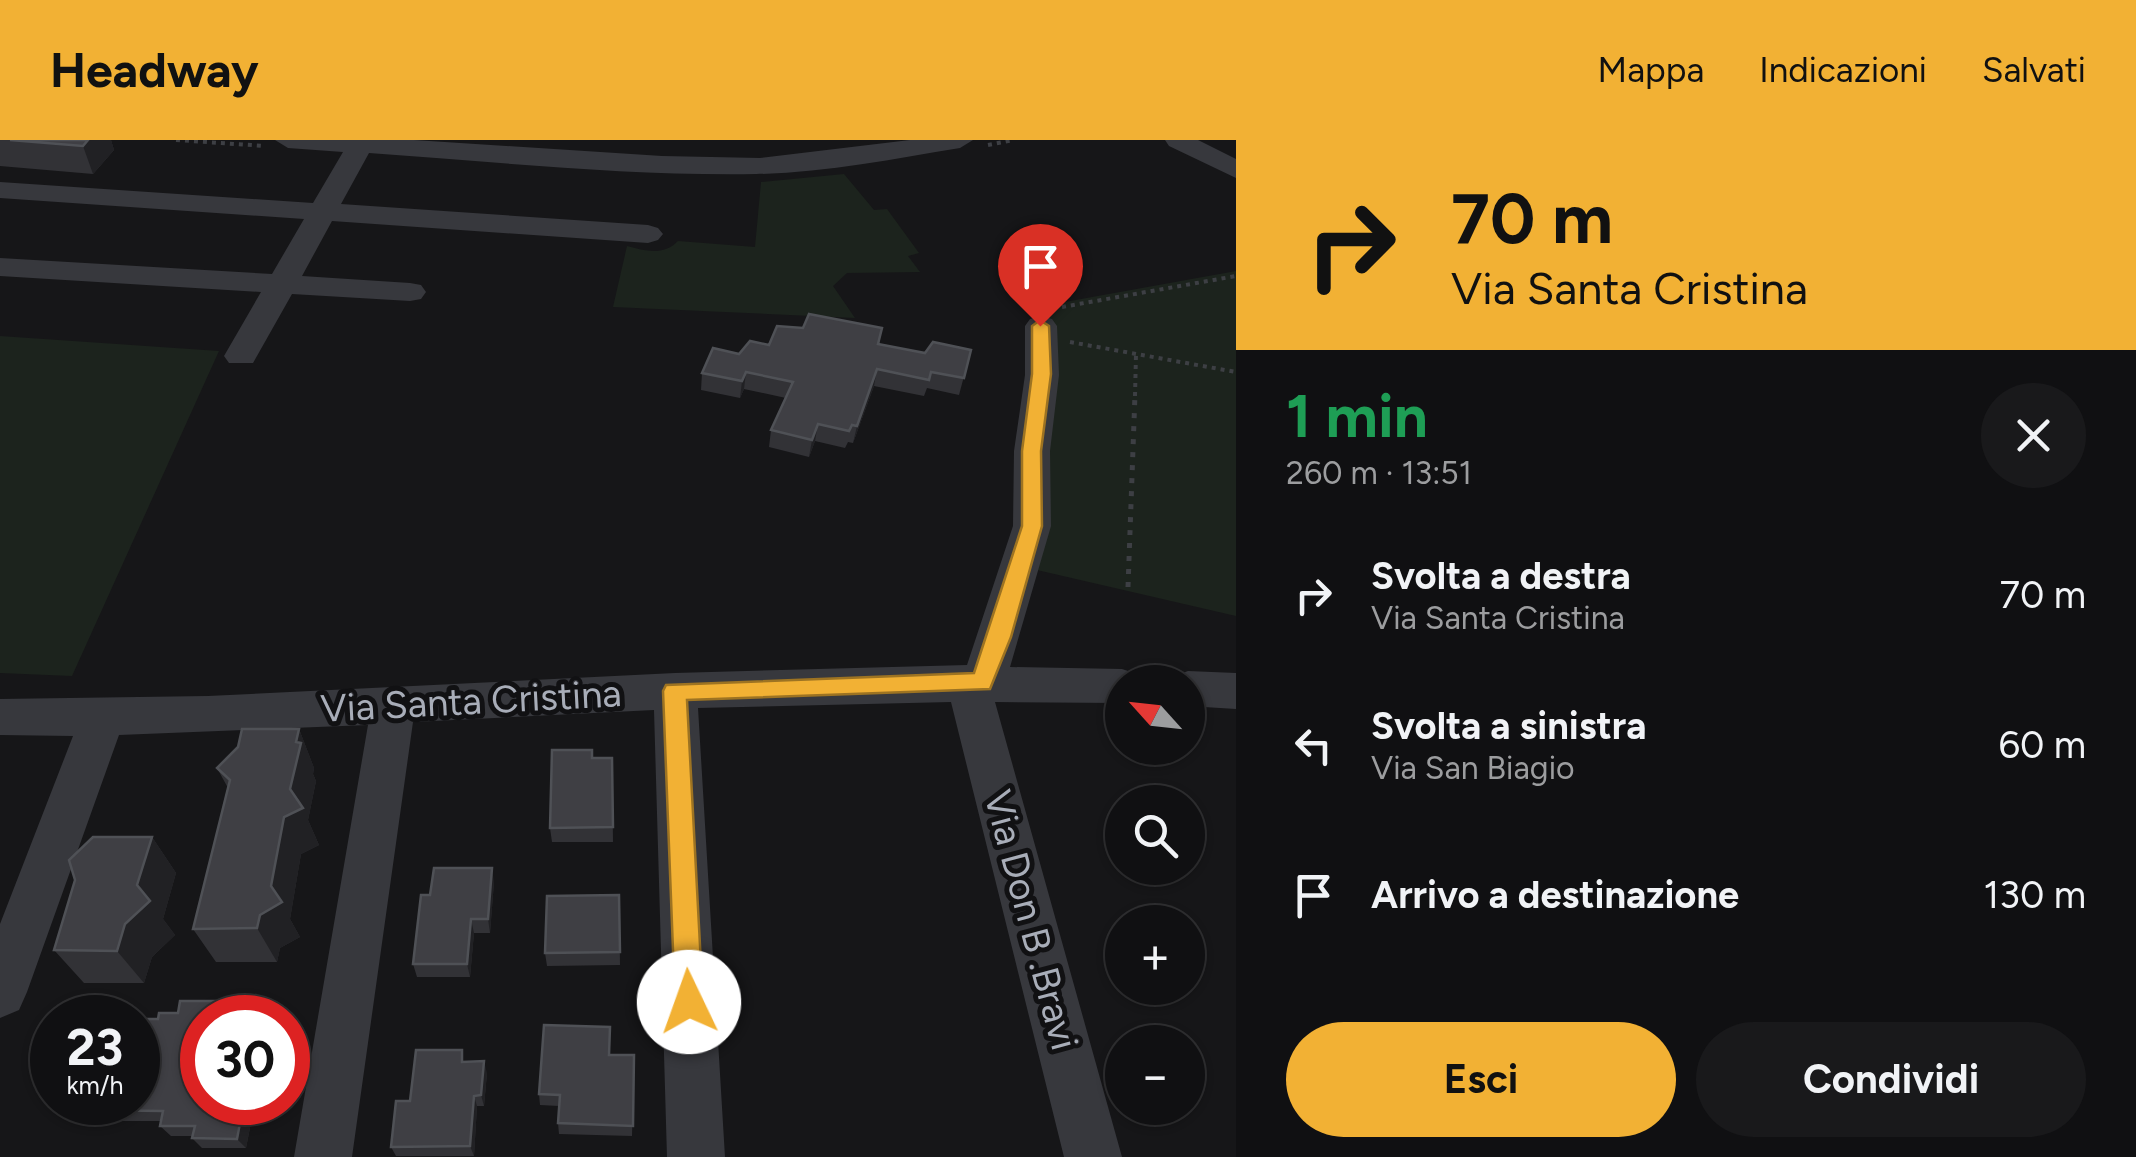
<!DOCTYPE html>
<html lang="it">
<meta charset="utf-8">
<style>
body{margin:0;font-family:Figtree,sans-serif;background:#19191b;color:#f1f3f6;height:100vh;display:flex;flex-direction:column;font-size:38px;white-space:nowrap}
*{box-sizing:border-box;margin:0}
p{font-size:32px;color:#9c9d9f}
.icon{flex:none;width:55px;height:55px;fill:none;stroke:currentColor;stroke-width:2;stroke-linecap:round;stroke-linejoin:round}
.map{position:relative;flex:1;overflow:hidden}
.details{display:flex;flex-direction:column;background:#101012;width:900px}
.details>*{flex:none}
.top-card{background:#f2b134;color:#111;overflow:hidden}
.needle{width:65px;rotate:297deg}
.controls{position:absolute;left:1105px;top:525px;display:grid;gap:20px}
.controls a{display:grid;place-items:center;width:100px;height:100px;border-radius:50%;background:#101012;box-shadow:0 2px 8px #0004,0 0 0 2px #303032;font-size:50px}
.speed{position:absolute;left:30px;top:855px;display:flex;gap:20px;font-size:50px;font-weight:700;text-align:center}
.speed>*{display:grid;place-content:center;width:130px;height:130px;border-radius:50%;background:#101012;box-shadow:0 2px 8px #0004,0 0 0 2px #303032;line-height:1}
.speed small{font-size:25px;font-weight:400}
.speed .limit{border:15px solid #d22;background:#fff;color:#111}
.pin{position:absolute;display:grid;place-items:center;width:85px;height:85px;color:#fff;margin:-102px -42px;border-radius:50% 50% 50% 0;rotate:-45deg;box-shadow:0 0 10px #0007}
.pin .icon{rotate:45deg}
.me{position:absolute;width:110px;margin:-55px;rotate:357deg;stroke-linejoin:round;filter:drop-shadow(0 0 8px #0008)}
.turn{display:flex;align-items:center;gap:35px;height:210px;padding:0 50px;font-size:45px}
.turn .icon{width:130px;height:130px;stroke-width:2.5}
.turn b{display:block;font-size:70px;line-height:85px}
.round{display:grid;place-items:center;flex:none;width:105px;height:105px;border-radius:52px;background:#19191b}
.head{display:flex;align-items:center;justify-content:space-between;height:170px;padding:0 50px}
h1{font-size:60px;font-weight:700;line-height:75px;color:#1e9e55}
.cta{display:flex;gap:20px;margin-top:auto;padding:20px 50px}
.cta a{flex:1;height:115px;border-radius:60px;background:#f2b134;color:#111;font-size:40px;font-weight:700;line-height:115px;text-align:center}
.cta a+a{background:#19191b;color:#f1f3f6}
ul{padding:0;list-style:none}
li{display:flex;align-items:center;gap:30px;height:150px;padding:0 50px}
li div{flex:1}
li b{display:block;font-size:38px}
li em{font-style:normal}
header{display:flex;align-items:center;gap:60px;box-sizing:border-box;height:140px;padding:0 50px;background:#f2b134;color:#111}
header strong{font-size:48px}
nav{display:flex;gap:55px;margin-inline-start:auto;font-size:35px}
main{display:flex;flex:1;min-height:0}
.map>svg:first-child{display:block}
.green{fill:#1c231d}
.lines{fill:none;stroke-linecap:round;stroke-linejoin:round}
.path-far1{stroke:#3d3f44;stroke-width:4;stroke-dasharray:4 5;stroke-linecap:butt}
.path{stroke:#3d3f44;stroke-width:5;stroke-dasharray:5 8;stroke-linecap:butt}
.minor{fill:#37383d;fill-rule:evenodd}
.wall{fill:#323236}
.shaded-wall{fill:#212124}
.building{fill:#3f3f44;stroke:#4f5156;stroke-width:2.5}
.route{fill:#f2b134;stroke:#9d7322;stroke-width:2.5}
.labels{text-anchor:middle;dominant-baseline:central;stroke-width:10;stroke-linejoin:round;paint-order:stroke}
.street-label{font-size:38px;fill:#a8adb8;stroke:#111113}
</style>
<header>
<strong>Headway</strong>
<nav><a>Mappa</a><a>Indicazioni</a><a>Salvati</a></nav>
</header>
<main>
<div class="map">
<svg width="1236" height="1017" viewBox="0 0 1236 1017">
<rect width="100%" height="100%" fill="#161618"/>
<!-- green -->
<path class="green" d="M 844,34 L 874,70 L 887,69 L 919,113 L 908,116 L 920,132 L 847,133 L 833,146 L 855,178 L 613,167 L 627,106 C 645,111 664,116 678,101 L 755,107 L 761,42 Z
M 1236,131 L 1236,476 L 1037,430 L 1048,165 Z
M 0,196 L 219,211 L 72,536 L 0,533 Z"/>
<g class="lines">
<!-- path-far1 -->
<path class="path-far1" d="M 176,0 L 265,6
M 988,5 L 1014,0
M 1062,167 L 1236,136
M 1070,202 L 1236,232
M 1135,256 L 1136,214"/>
<!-- path -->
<path class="path" d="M 1128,447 L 1135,254"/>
<!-- minor -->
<path class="minor" d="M 275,0 L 414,0 L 662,16 L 760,18 L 910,0 L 973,0 L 960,8 C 893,19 824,33 756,34 C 627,36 498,22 369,13 L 341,64 L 648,85 L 658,88 L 663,94 L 658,100 L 648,103 L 332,81 L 302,136 L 410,143 L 421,145 L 426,152 L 421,159 L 410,161 L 292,154 L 253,223 L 229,223 L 224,216 L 261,152 L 0,136 L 0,118 L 272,134 L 304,79 L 0,58 L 0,42 L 313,63 L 343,12 L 288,8 Z
M 1165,0 L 1198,0 L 1236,19 L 1236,38 L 1169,6 Z
M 1041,176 L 1052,179 L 1057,186 L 1059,235 L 1050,311 L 1051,386 L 1010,527 L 1122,529 L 1137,534 L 1142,542 L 1122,542 L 1122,563 L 995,562 L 1122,1017 L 1064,1017 L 951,562 L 698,568 L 725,1017 L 667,1017 L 654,570 L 413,582 L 352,1017 L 294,1017 L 368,585 L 119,595 L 27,852 L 19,870 L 0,878 L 0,784 L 73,596 L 0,595 L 0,559 L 208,556 L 675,533 L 967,525 L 1013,386 L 1014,311 L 1025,235 L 1025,186 L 1030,179 Z
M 1188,531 L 1236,533 L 1236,569 L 1188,566 L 1188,542 L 1169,542 L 1173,537 Z"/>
</g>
<!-- wall -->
<path class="wall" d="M 0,0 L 111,0 L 114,10 L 93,34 L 0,26 Z
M 803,188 L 882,188 L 879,204 L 925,213 L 971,210 L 959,255 L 927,248 L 924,256 L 874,246 L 853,303 L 848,302 L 845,308 L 815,301 L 809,317 L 769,307 L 771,290 L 786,258 L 744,249 L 740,258 L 701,250 L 702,233 L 739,214 L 769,205 Z
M 299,589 L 314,628 L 313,634 L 316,641 L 308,680 L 319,705 L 301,714 L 290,779 L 300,797 L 280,808 L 277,822 L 216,822 L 193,789 L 228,648 L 217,628 Z
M 592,618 L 612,618 L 613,702 L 552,702 L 550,688 Z
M 152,697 L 176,733 L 163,779 L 175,795 L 152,817 L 144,843 L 84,843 L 54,810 Z
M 494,742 L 490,793 L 474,793 L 470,837 L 417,837 L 413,824 L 430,755 Z
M 619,755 L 620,825 L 547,826 L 545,813 Z
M 256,874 L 202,878 L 255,962 L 246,1008 L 202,1008 L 192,998 L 193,996 L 171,996 L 160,986 L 161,981 L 100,981 L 87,970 L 158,879 Z
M 610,915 L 634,915 L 632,996 L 559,994 L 558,983 L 559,966 L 540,965 L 539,954 Z
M 466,922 L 487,933 L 484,966 L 477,966 L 474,1016 L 396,1016 L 391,1007 Z"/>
<!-- shaded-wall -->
<path class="shaded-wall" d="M 88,0 L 111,0 L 114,10 L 93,34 L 83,6 Z
M 877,229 L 874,246 L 853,303 L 857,286 Z
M 746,232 L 744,249 L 740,258 L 742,241 Z
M 818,284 L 815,301 L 809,317 L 812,300 Z
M 299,589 L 314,628 L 313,634 L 316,641 L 308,680 L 319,705 L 301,714 L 290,779 L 300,797 L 280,808 L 277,822 L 257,788 L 260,775 L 271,746 L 290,649 Z
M 152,697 L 176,733 L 163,779 L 175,795 L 152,817 L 144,843 L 117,811 Z
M 492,728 L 494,742 L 490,793 L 488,779 Z
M 471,779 L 474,793 L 470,837 L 467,824 Z
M 248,861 L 256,874 L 255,878 L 244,878 Z
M 484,921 L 487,933 L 484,966 L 481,955 Z
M 474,956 L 477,966 L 474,1016 L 470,1006 Z
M 244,962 L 255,962 L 246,1008 L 237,999 Z"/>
<!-- building -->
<path class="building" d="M 10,0 L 88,0 L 83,6 Z
M 809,174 L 882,188 L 878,204 L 925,213 L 933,202 L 971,210 L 964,238 L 931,232 L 929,240 L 877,229 L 857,286 L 852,285 L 849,291 L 818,284 L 812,300 L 771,290 L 793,242 L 746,232 L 742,241 L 702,233 L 713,208 L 739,214 L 750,201 L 769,205 L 777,186 L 803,188 Z
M 242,589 L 299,589 L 296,602 L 301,603 L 290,649 L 303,668 L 284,677 L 271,746 L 282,762 L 260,775 L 257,788 L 193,789 L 230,640 L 217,628 L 238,607 Z
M 552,610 L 592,610 L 592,618 L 612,618 L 613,687 L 550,688 Z
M 93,697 L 152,697 L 137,745 L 150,761 L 125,784 L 117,811 L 54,810 L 75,740 L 69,720 Z
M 434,728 L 492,728 L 488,779 L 471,779 L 467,824 L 413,824 L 421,755 L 430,755 Z
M 619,755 L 620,812 L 545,813 L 547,756 Z
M 180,861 L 248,861 L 244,878 L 202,878 L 202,962 L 244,962 L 237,999 L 192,998 L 195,986 L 160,986 L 163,971 L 87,970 L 90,962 L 138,962 L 138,879 L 158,879 L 159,873 L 178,873 Z
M 544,885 L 610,887 L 609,915 L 634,915 L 633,986 L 558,983 L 560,955 L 539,954 Z
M 416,910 L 462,910 L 462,922 L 484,921 L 481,955 L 474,956 L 470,1006 L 391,1007 L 396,961 L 410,961 Z"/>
<!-- route -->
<path class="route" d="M 1040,180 L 1049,186 L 1051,234 L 1041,311 L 1042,386 L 1011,497 L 990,549 L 687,560 L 703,862 L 699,872 L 689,876 L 679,872 L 675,862 L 663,551 L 666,545 L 974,533 L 1022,386 L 1022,311 L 1032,234 L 1032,186 Z"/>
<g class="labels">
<!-- street labels -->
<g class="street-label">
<text transform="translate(471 561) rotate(-3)">Via Santa Cristina</text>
<text transform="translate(1031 780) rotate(75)">Via Don B .Bravi</text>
</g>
</g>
</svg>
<div class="controls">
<a><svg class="needle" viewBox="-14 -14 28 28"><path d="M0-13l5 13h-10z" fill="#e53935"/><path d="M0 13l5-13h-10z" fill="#9c9d9f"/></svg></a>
<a><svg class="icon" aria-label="search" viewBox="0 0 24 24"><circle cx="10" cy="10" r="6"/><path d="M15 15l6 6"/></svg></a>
<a>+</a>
<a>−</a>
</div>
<div class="speed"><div>23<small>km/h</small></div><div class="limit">30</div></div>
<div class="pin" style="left:1040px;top:186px;background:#d93025"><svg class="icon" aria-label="arrive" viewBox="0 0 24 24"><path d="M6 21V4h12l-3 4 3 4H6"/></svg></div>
<svg class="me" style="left:689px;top:862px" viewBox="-20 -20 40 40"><circle r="19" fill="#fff"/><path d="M0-13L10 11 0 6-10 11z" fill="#f2b134"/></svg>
</div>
<section class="details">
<div class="top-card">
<div class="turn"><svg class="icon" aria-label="right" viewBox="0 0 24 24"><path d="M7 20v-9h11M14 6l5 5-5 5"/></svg><div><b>70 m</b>Via Santa Cristina</div></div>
</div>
<div class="head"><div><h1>1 min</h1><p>260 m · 13:51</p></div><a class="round"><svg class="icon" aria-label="close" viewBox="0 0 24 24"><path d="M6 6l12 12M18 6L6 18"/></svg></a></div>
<ul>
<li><svg class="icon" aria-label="right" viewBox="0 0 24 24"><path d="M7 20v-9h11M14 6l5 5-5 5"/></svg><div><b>Svolta a destra</b><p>Via Santa Cristina</p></div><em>70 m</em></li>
<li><svg class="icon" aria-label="left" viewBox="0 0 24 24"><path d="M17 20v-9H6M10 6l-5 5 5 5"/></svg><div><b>Svolta a sinistra</b><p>Via San Biagio</p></div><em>60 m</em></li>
<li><svg class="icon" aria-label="arrive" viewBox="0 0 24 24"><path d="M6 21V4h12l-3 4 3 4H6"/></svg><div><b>Arrivo a destinazione</b></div><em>130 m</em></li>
</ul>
<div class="cta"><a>Esci</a><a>Condividi</a></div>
</section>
</main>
